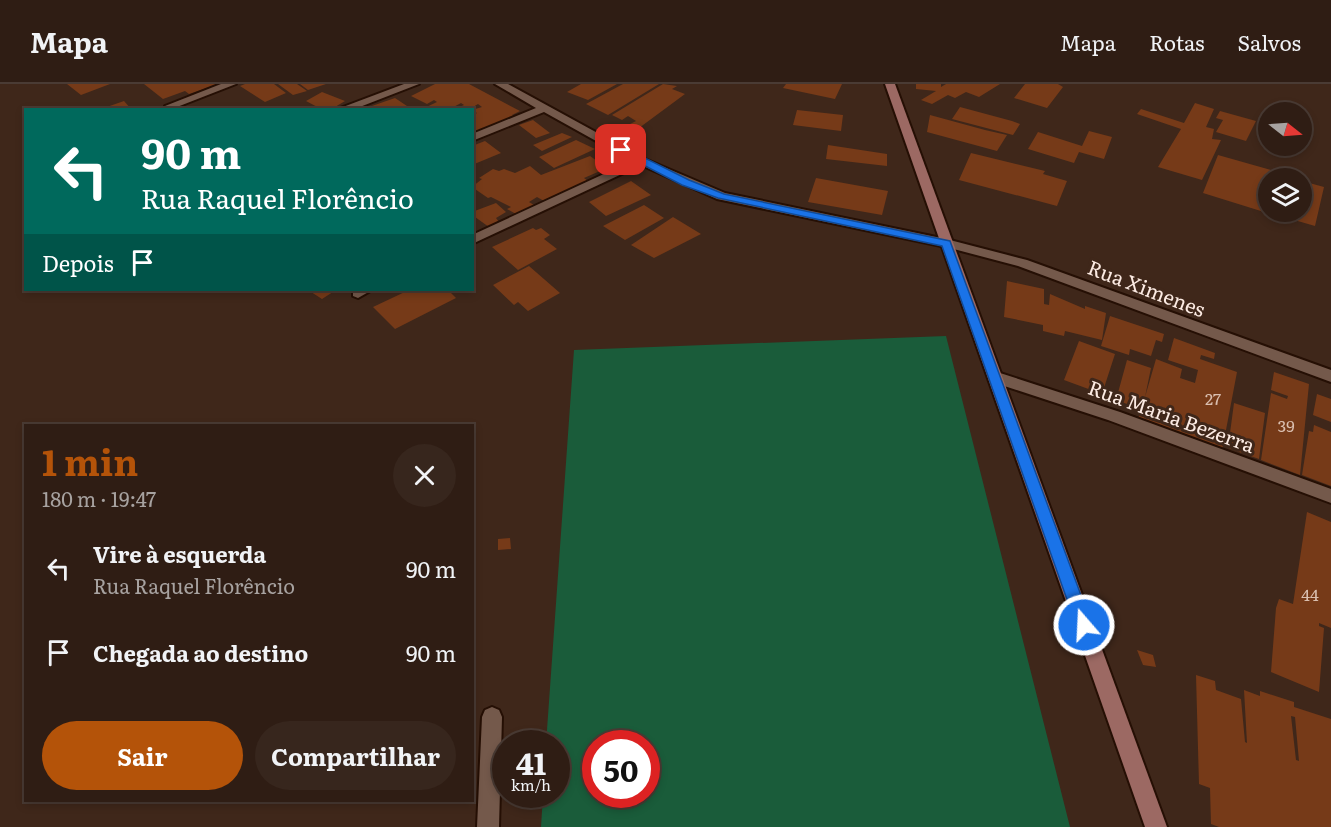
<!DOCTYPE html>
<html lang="pt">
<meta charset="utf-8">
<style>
body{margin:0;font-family:Literata,serif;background:#37261d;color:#f1f3f6;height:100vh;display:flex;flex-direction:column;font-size:22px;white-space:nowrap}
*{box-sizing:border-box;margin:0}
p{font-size:20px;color:#a7a2a0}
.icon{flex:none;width:33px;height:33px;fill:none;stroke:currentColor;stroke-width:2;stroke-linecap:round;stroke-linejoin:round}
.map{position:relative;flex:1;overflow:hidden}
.details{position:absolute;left:24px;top:340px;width:450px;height:378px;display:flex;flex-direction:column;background:#2f1d14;border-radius:0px;box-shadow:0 3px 9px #0003,0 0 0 2px #4a3b34}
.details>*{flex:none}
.banner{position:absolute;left:24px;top:24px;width:450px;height:183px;border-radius:0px;box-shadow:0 3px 9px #0003,0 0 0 2px #4a3b34;background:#00695c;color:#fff;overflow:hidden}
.needle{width:39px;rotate:107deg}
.tools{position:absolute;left:1258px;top:18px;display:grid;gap:12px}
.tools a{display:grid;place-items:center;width:54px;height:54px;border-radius:50%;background:#2f1d14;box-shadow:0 3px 9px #0003,0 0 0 2px #4a3b34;font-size:30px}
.speed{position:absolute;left:492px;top:646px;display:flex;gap:12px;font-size:30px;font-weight:700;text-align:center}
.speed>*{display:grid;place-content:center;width:78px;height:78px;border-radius:50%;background:#2f1d14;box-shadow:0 3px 9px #0003,0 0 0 2px #4a3b34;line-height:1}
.speed small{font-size:15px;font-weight:400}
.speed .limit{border:9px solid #d22;background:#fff;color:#111}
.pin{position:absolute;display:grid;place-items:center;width:51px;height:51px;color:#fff;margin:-26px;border-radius:12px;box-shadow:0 3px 9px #0006}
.me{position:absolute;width:66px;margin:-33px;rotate:341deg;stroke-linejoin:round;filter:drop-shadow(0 0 4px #0008)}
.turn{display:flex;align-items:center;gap:21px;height:126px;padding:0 18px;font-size:27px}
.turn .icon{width:78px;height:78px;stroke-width:2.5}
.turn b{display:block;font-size:42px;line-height:51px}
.then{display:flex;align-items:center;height:57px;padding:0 18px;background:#0003;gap:12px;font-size:22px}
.round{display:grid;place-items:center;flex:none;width:63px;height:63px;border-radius:32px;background:#37261d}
.summary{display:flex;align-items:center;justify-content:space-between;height:102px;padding:0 18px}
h1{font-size:36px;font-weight:700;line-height:45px;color:#b45309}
.button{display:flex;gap:12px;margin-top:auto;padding:12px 18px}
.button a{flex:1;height:69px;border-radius:36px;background:#b45309;color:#fff;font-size:24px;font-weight:700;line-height:69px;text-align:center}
.button a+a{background:#37261d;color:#f1f3f6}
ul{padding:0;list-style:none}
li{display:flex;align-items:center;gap:18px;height:84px;padding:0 18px}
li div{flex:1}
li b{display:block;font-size:22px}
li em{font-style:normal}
header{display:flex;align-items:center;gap:36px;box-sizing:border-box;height:84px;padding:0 30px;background:#2f1d14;border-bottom:2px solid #4a3b34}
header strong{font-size:28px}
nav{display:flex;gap:33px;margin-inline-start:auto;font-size:21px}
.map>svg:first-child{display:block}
.green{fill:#1a5c3a;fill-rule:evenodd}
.building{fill:#763a18;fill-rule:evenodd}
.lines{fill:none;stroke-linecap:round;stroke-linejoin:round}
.service-casing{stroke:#250f04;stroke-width:4}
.minor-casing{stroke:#250f04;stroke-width:4}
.secondary-casing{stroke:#250f04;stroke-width:4}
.service{fill:#74594b;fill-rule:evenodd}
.minor{fill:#74594b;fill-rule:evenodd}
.secondary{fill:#9c6963;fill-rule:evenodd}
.route{fill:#1a73e8;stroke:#114b97;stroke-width:1.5}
.labels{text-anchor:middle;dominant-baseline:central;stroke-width:6;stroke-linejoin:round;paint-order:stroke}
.number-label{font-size:16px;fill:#dabfb0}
.street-label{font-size:20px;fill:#fcebe3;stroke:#3f271a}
</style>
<header>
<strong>Mapa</strong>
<nav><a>Mapa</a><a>Rotas</a><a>Salvos</a></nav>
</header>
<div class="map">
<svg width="1331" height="743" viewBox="0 0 1331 743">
<rect width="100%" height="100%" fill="#3f271a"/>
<!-- green -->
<path class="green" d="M 946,252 L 1070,743 L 541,743 L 543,711 L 556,711 L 556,660 L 546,660 L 574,266 ZM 596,660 L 646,660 L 646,711 L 596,711 Z"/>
<!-- building -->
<path class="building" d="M 67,0 L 110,0 L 81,11 Z
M 144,0 L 218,0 L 189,10 L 185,7 L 163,15 Z
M 245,0 L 274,0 L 286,9 L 265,18 L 240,2 Z
M 278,0 L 297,0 L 307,7 L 293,11 Z
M 300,0 L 326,0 L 308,6 Z
M 435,0 L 469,0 L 520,27 L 512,31 L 517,34 L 472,52 L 472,32 L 477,29 L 472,26 L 482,23 L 478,20 L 468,26 L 452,26 L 464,21 L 461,19 L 448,26 L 420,26 L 437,18 L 434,16 L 427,20 L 411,12 Z
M 581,0 L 617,0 L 588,16 L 567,8 Z
M 623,0 L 659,0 L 608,31 L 586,20 Z
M 663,0 L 677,2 L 672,5 L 685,10 L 639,44 L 630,40 L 636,37 L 628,32 L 622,36 L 612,31 Z
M 786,0 L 842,0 L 835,15 L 783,4 Z
M 916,0 L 941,0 L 941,3 L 946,0 L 1000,0 L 979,13 L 966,8 L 955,14 L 948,11 L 932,20 L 921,16 L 936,7 L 916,5 Z
M 1025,0 L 1058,0 L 1063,3 L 1047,24 L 1014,14 Z
M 322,8 L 345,17 L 330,26 L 323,26 L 306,17 Z
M 395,14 L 410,24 L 363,25 L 369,23 Z
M 124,17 L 132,26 L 101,26 L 101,25 Z
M 1195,19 L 1214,25 L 1206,43 L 1214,45 L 1212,55 L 1221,56 L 1202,96 L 1158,83 L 1181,45 L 1137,30 L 1141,25 L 1184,39 Z
M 960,23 L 1012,37 L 1020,40 L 1013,51 L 952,35 Z
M 797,26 L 843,31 L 841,47 L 793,41 Z
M 1220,27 L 1256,37 L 1246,57 L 1216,48 L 1223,36 L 1216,34 Z
M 930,31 L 985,46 L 1007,51 L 997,67 L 927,48 Z
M 533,36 L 550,49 L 536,54 L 519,41 Z
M 1089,47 L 1112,53 L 1104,75 L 1079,68 L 1074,79 L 1028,65 L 1038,48 L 1082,62 Z
M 562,49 L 572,53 L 542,67 L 533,61 Z
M 576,56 L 595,65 L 554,84 L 539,73 Z
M 485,57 L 501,69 L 472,81 L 472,62 Z
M 828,61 L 887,70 L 887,82 L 826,75 Z
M 971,69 L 1045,87 L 1043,90 L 1067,97 L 1057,122 L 959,96 Z
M 1218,71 L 1271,86 L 1269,113 L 1264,128 L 1203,109 Z
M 590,72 L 607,84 L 584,94 L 588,97 L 544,117 L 537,113 L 529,118 L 534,121 L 516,130 L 507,125 L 511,123 L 491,113 L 488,114 L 472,103 L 482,95 L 479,94 L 493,85 L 499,87 L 504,85 L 515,89 L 530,82 L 541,91 Z
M 816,94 L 888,107 L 882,131 L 808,118 Z
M 631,97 L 651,111 L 606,132 L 589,118 Z
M 1302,97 L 1324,103 L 1315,142 L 1267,128 L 1302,128 Z
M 496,119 L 506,128 L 496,134 L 499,138 L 489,143 L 475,133 L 472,135 L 472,128 Z
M 644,121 L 664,134 L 625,156 L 603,142 Z
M 673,133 L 701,150 L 654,174 L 631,161 Z
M 533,144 L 536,146 L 541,144 L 550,151 L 544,155 L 557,165 L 518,186 L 492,163 Z
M 529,182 L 560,209 L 528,227 L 518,218 L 514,221 L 493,201 Z
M 1007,197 L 1044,205 L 1044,220 L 1049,221 L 1050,210 L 1085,225 L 1085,222 L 1106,229 L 1102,256 L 1065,247 L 1064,252 L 1043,247 L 1043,241 L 1004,233 Z
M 308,206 L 336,206 L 322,215 Z
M 409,206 L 448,206 L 456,214 L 395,245 L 373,223 Z
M 1110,232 L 1164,250 L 1162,258 L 1156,256 L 1151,272 L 1130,265 L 1129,271 L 1101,262 Z
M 1174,254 L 1215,269 L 1214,275 L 1201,271 L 1200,275 L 1237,288 L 1222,367 L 1138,335 L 1141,325 L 1116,316 L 1127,276 L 1151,284 L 1145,313 L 1156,275 L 1182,285 L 1180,294 L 1195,299 L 1198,286 L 1168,276 Z
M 1079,257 L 1115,270 L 1102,310 L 1064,296 Z
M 1274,288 L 1309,300 L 1300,391 L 1261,376 L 1271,309 L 1287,315 L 1288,312 L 1271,306 Z
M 1317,310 L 1331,315 L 1331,338 L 1313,331 Z
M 1234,319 L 1265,329 L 1259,375 L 1228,364 Z
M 1314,341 L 1331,348 L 1331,402 L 1302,391 L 1309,347 L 1313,348 Z
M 1307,428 L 1331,438 L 1331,544 L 1319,539 L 1319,542 L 1324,544 L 1319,608 L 1271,588 L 1276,524 L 1279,515 L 1293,520 Z
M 510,454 L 511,465 L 498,466 L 498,455 Z
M 1137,566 L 1153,571 L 1156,583 L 1143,581 Z
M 1196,591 L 1215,597 L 1216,606 L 1241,615 L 1245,658 L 1247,659 L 1244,606 L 1260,612 L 1260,607 L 1294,618 L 1294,623 L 1331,635 L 1331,743 L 1219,743 L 1211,740 L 1210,704 L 1199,700 ZM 1291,632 L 1295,633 L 1299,677 L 1296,676 Z"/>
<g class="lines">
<!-- service casing -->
<g class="service-casing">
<path id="service" d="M 221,0 L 236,0 L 177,23 L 179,26 L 167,26 L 165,22 Z"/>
</g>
<!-- minor casing -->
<g class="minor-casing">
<path id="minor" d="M 404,0 L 419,0 L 352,26 L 335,26 Z
M 495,0 L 508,0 L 645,75 L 725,109 L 946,155 L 1027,176 L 1331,286 L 1331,298 L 1018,182 L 946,163 L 717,115 L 641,81 L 472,160 L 472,151 L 632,77 L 544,28 L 472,57 L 472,50 L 536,24 Z
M 353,206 L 372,206 L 358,214 L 353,212 Z
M 997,288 L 1120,328 L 1331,405 L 1331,419 L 1108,336 L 992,298 L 989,294 L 992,290 Z
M 492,623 L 499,626 L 502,633 L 499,743 L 477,743 L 482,633 L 485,626 Z"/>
</g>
<!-- secondary casing -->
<g class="secondary-casing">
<path id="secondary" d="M 885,0 L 895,0 L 1167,743 L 1145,743 Z"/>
</g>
<!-- service -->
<use href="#service" class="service"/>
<!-- minor -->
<use href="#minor" class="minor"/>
<!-- secondary -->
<use href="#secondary" class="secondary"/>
</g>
<!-- route -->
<path class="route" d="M 618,64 L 625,64 L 689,96 L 724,110 L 950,157 L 1092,541 L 1090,546 L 1084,548 L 1079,546 L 1076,541 L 942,162 L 718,114 L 682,101 L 618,68 Z"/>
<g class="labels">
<!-- number labels -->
<g class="number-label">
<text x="1213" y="314">27</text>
<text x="1286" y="341">39</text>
<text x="1310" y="510">44</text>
</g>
<!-- street labels -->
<g class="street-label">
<text transform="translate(1147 203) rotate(21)">Rua Ximenes</text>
<text transform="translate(1172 331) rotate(20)">Rua Maria Bezerra</text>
</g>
</g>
</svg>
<div class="tools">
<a><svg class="needle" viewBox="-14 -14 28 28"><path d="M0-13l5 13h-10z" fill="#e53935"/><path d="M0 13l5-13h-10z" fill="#a7a2a0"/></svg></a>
<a><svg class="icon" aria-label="layers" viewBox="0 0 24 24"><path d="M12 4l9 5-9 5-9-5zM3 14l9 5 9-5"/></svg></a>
</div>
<div class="speed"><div>41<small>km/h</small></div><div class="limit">50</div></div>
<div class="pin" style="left:621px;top:66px;background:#d93025"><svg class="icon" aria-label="arrive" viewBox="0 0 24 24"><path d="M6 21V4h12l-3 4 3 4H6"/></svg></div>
<svg class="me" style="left:1084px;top:541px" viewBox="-20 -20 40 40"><circle r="17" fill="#1a73e8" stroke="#fff" stroke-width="3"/><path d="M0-11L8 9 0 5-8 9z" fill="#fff"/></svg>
<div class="banner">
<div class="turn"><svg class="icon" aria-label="left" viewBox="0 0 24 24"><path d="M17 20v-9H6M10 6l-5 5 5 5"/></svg><div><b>90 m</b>Rua Raquel Florêncio</div></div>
<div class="then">Depois<svg class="icon" aria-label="arrive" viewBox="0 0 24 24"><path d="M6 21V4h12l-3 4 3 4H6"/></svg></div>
</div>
<section class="details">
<div class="summary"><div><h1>1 min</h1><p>180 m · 19:47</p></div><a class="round"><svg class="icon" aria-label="close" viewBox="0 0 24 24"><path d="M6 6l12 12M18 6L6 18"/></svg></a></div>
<ul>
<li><svg class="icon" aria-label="left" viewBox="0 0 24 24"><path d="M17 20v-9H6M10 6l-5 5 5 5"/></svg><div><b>Vire à esquerda</b><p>Rua Raquel Florêncio</p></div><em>90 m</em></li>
<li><svg class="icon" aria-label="arrive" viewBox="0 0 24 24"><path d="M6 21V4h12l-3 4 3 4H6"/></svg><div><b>Chegada ao destino</b></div><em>90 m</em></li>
</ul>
<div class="button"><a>Sair</a><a>Compartilhar</a></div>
</section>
</div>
